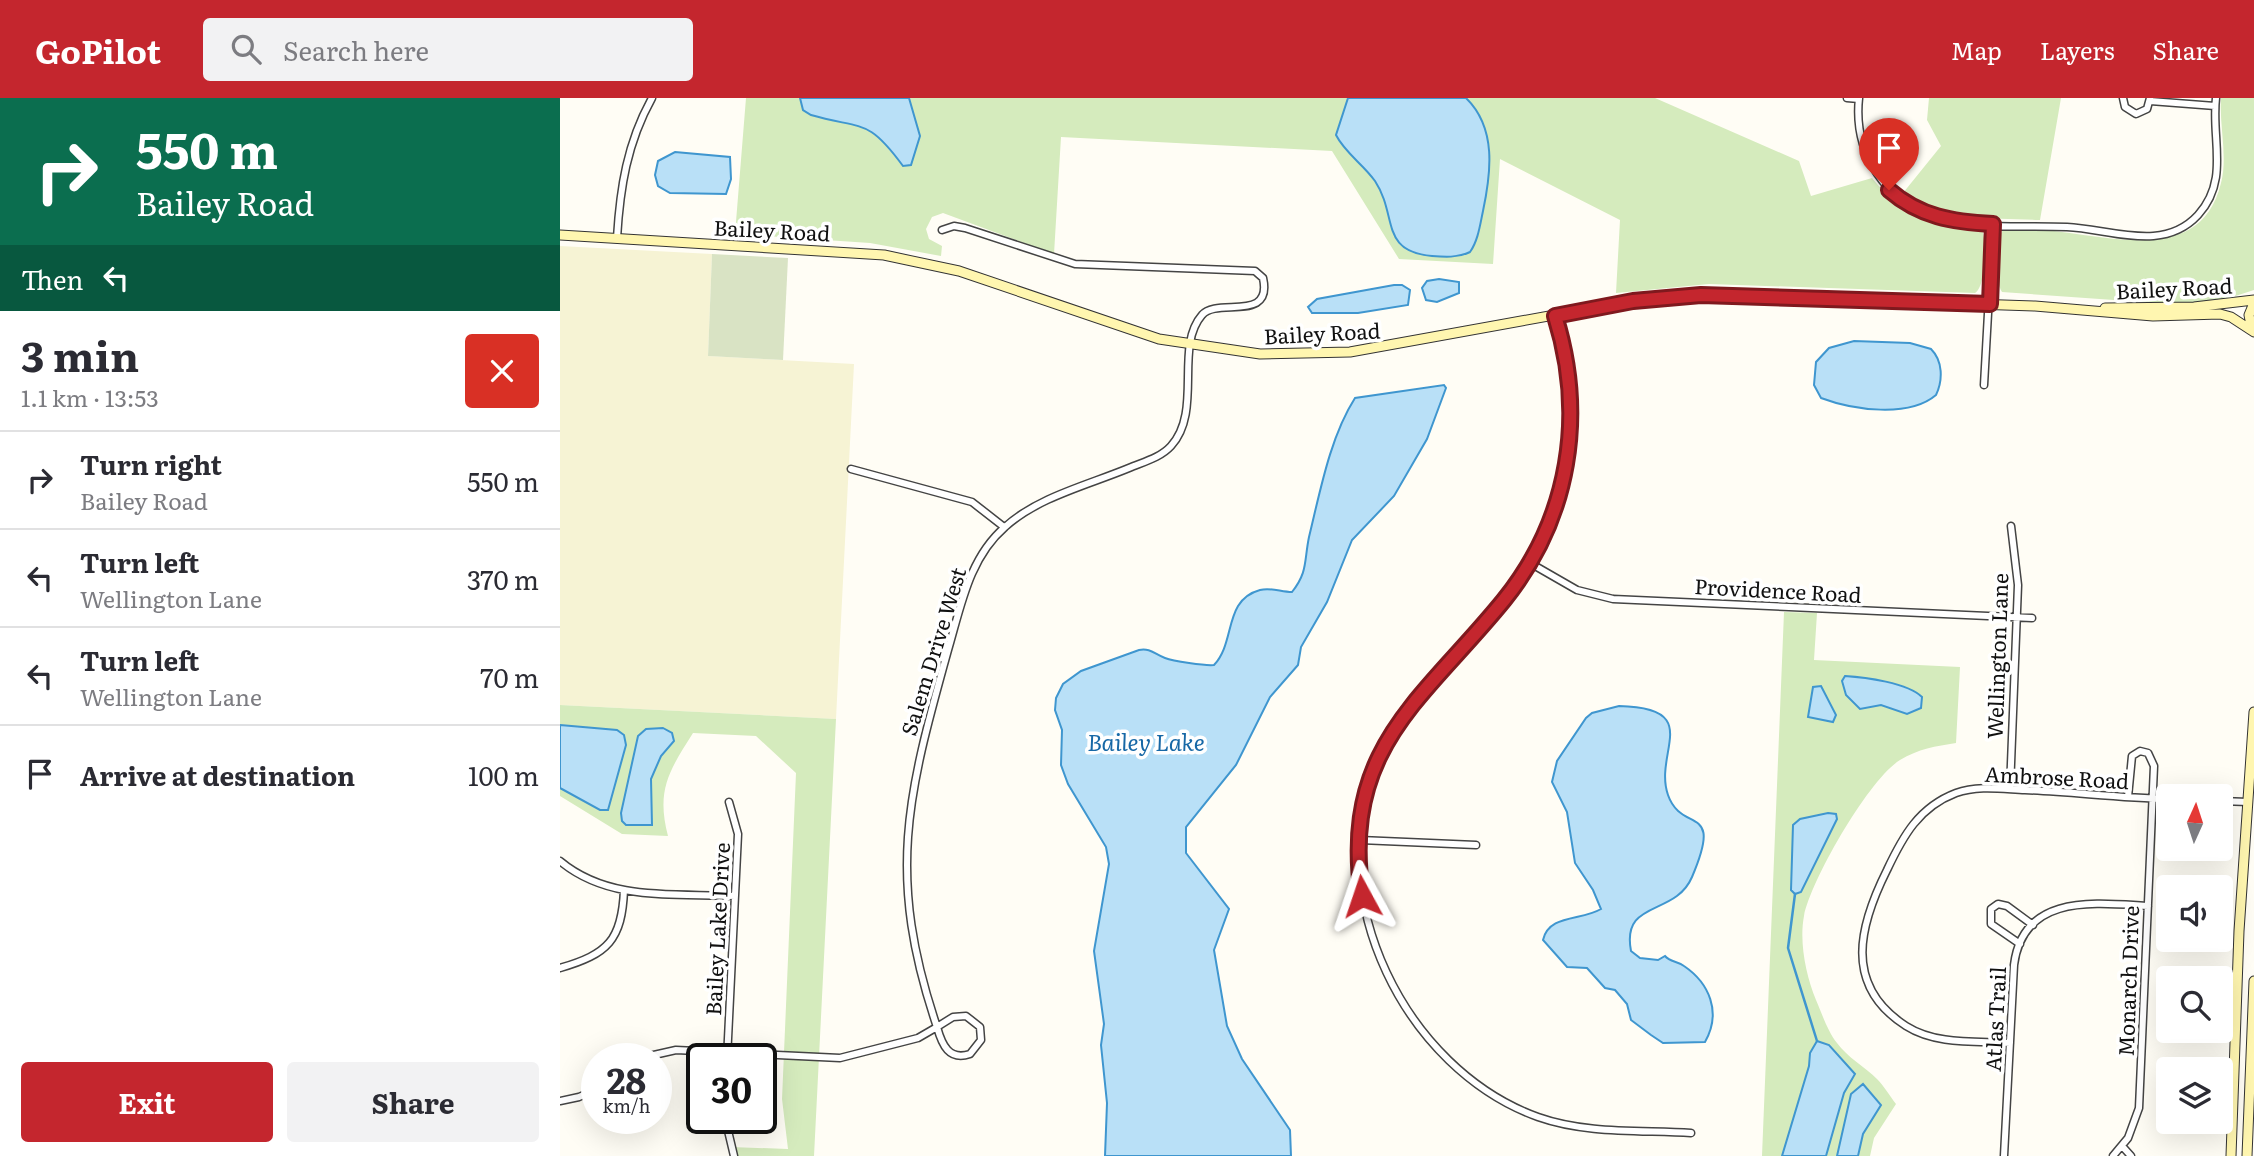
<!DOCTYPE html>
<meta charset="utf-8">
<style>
body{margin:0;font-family:Literata,serif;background:#f2f2f3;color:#2b2b33;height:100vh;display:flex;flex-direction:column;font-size:26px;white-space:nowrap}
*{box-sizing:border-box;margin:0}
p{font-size:23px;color:#7c7c81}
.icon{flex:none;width:38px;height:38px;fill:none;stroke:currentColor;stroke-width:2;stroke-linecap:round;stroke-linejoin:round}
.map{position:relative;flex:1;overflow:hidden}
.sheet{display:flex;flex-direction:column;background:#fff;width:560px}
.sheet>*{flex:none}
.top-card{background:#0b6e4f;color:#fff;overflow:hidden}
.needle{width:46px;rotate:3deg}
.buttons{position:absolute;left:1596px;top:686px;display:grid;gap:14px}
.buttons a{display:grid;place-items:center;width:77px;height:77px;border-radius:7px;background:#fff;box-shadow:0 7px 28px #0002;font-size:35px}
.speed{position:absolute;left:21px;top:945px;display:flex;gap:14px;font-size:35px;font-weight:700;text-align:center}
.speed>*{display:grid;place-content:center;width:91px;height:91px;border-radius:50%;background:#fff;box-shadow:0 7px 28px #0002;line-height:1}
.speed small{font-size:18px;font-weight:400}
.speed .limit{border:4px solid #111;border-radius:10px;background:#fff;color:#111}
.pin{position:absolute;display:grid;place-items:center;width:60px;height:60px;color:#fff;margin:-72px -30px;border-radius:50% 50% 50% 0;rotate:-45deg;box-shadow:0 0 7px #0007}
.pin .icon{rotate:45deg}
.me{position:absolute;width:77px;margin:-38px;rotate:355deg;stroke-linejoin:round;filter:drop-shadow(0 0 5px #0008)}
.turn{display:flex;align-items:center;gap:24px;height:147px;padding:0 21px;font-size:32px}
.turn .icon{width:91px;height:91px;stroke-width:2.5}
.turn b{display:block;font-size:49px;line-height:60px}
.then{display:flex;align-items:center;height:66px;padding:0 21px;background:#0003;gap:14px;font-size:26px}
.round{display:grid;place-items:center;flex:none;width:74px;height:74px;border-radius:7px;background:#f2f2f3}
.headline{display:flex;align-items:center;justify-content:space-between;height:119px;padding:0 21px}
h1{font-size:42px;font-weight:700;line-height:52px}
.primary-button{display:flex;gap:14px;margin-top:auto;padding:14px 21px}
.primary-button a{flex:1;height:80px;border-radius:7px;background:#c4262e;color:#fff;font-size:28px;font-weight:700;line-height:80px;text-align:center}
.primary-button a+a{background:#f2f2f3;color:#2b2b33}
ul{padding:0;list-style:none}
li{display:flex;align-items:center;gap:21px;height:98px;padding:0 21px;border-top:2px solid #e1e1e2}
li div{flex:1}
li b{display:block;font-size:26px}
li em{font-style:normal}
header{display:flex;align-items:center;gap:42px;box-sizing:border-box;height:98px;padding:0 35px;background:#c4262e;color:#fff}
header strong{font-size:33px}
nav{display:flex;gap:38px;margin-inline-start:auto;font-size:24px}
.search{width:490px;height:63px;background:#f2f2f3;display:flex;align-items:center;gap:18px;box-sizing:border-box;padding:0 24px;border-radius:7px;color:#7c7c81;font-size:26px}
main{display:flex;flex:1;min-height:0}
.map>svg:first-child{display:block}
.farmland{fill:#f6f3d4}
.green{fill:#d5ebbd}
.cemetery{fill:#d9e3c4}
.water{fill:#b9e0f7;stroke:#3f96cf;stroke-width:2}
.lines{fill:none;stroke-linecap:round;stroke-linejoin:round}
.stream{stroke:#3f96cf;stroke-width:2.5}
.minor-casing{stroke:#444;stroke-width:9}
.secondary-casing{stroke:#333;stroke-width:11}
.minor{stroke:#fff;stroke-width:6}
.secondary{stroke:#fff6b0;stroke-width:9}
.route-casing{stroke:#7f191e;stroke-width:18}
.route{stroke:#c4262e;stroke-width:12}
.labels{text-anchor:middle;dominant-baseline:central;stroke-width:7;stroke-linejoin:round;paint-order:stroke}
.street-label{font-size:21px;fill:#111;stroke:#fff}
.water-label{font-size:23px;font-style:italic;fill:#1768a6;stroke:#fff}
</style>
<header>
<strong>GoPilot</strong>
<div class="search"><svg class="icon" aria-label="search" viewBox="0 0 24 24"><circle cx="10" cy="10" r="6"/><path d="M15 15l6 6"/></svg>Search here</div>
<nav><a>Map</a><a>Layers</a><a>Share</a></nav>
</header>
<main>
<section class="sheet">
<div class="top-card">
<div class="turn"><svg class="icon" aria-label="right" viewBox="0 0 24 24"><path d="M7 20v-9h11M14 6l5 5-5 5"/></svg><div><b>550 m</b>Bailey Road</div></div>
<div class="then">Then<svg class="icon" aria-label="left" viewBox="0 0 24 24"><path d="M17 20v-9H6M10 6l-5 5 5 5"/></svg></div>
</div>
<div class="headline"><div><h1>3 min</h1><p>1.1 km · 13:53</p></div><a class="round" style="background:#d93025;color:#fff"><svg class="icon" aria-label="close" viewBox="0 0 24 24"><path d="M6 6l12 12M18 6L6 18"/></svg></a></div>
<ul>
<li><svg class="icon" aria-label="right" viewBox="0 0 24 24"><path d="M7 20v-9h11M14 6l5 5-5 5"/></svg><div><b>Turn right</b><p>Bailey Road</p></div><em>550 m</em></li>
<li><svg class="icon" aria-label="left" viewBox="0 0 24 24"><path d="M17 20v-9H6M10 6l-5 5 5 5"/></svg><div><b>Turn left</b><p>Wellington Lane</p></div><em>370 m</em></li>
<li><svg class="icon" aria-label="left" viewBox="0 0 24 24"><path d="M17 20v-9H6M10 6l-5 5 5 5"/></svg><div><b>Turn left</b><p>Wellington Lane</p></div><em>70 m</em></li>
<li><svg class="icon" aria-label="arrive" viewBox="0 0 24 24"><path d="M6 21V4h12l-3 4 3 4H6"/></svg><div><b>Arrive at destination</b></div><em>100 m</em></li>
</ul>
<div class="primary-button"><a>Exit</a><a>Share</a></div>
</section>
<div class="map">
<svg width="1694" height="1058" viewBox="0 0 1694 1058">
<rect width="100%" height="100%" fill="#fffdf5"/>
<!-- farmland -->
<path class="farmland" d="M 0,148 L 152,156 L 148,258 L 294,266 L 276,621 L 0,607 Z"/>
<!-- green -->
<path class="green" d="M 186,0 L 1095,0 L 1239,63 L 1251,98 L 1312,80 C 1341,116 1375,128 1421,131 C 1428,140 1426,189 1415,195 L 1149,186 L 1056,195 L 1060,122 L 940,61 L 933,166 L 839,161 L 772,53 L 501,39 L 494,156 L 383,115 L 372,119 L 366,131 L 369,141 L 382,148 L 381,158 L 310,145 L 175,136 Z
M 1369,0 L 1501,0 L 1480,122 C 1434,120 1381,124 1343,95 L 1381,48 L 1367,22 Z
M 1661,0 L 1694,0 L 1694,192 L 1657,204 L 1611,206 L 1442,194 C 1434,181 1434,144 1443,132 C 1511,121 1637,185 1661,85 C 1668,58 1659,28 1661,0 Z
M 1224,514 L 1257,515 L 1254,562 L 1400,569 L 1396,645 C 1376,648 1358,651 1340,662 C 1309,681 1251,782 1244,818 C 1239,844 1246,878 1256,902 C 1262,916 1268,934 1277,945 C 1287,959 1305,969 1317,981 C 1324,988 1330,998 1336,1006 L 1314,1040 L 1310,1058 L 1202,1058 Z
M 0,607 L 276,621 L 254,1058 L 174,1058 L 171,1049 L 228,1051 L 222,1001 L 236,675 L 196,638 L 133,635 C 109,673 96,692 108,738 L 62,736 L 0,698 Z"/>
<!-- cemetery -->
<path class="cemetery" d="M 152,156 L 228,160 L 223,262 L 148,258 Z"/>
<!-- water -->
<path class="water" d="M 240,0 L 349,0 L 360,38 L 351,67 L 343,68 C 307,19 303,32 251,17 L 243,12 Z
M 788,0 L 906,0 C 937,30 931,75 923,113 C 920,127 918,143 910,154 C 898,160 884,159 872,158 C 819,153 838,118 815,83 C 803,66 785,55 776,37 Z
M 115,54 L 170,59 L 171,81 L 166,96 L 110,95 L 98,88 L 95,77 L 98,63 Z
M 879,181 L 899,184 L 899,195 L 877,204 L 866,202 L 862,190 L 867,183 Z
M 834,187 L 842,187 L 850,192 L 848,207 L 798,215 L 752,215 L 748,209 L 757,201 Z
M 1294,243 L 1350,245 L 1371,251 C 1383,263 1383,282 1376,297 C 1349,320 1293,312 1261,300 L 1254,287 L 1256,264 L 1269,250 Z
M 884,287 L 886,290 L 867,341 L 834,398 L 792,442 L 767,504 L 741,549 L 738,567 L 710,599 L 676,667 L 626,729 L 626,755 L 669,811 L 654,852 L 667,928 L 682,961 L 730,1032 L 731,1058 L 545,1058 L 547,1005 L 541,947 L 544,926 L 534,853 L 549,766 L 546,749 L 508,686 L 501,667 L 502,632 L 495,612 L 496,600 L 503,586 L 521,573 L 579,552 C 591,550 594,556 605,560 C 613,563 645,568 654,567 C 676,544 663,502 700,492 C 711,489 721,494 732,494 C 748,474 744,463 749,439 C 760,394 770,339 795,300 Z
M 1285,578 C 1305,579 1348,585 1362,599 L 1361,610 L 1347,616 L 1321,607 L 1300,611 L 1286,597 L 1282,583 Z
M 1261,588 L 1276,617 L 1273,624 L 1248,619 L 1253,589 Z
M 1059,608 C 1145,610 1093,654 1108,697 C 1122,737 1164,704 1132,779 C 1115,819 1061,801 1071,853 L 1080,860 L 1098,862 L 1105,858 C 1110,864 1117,863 1124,868 C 1149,885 1162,914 1145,944 L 1103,945 L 1091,937 L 1071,922 L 1067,906 L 1055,892 L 1045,890 L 1027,870 L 1007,869 L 983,842 C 989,816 1021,823 1041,811 L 1033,792 L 1015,765 L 1007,714 L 992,684 L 997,663 L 1026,620 L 1032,615 Z
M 0,627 L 57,632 L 64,637 L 66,647 L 48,712 L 40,712 L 0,690 Z
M 103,630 L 112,635 L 114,643 L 101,658 L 91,681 L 92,727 L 66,727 L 62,723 L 61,715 L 78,638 L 86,631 Z
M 1268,715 L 1276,716 L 1277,721 L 1241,794 L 1235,796 L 1231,792 L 1233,727 L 1240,721 Z
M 1257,943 L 1269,947 L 1295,976 L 1284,995 L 1266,1058 L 1222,1058 L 1249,968 L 1250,955 Z
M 1303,986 L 1321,1007 L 1303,1036 L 1298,1058 L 1277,1058 L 1291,996 Z"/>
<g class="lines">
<!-- stream -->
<path class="stream" d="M 1235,796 L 1228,850 L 1257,943"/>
<!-- minor casing -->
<g class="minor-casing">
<path id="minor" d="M 1287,0 L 1299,1
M 1299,0 C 1293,56 1326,105 1380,121 C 1419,132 1467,127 1507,129 C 1551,131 1603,155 1638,117 C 1670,82 1651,41 1656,0
M 1563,0 L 1565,9 L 1576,16 L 1587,11 L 1590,0
M 1590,3 L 1655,8
M 57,140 C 60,90 67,45 92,0
M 995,217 C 1026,317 1010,421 943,502 C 899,556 843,600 816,666 C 761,799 845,971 978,1019 C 1026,1036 1080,1032 1131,1035
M 1424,287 L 1433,126
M 291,371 L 412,404 L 444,429
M 970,465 L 1017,492 L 1053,501 L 1472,520
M 1450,691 L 1458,487 L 1451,428
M 1661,703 L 1688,704
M 800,742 L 916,747
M 0,763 C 49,804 114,795 175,798
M 1460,846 L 1431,826 L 1431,811 L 1438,806 L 1447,808 L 1473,827
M 0,870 C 48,856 62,842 64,792
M 406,918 L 420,929 L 421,942 L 410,956 C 389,963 382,947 377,929 L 393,919 Z
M 1450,945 C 1415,943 1376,947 1346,928 C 1282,887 1300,826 1327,772 C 1343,738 1359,709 1396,695 C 1418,687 1442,691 1465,692 C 1513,694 1560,700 1608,701
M 76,961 L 116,952 L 280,960 L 358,940 L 377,929 C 326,778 347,699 388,552 C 401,508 409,460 445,429 C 478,399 528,387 569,370 C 583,364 600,360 611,348 C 643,313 614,249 642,217 C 657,199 713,225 703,180 L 695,173 L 515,166 L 405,130 L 394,128 L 382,132
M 167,961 L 178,736 L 169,704
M 0,1003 L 19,999 L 37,991
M 165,1020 L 174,1058
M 1562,1048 L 1571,1058
M 1444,1058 L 1454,867 C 1463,795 1535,805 1588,808
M 1553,1058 L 1568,1040 L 1579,1010 L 1594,668 L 1588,655 L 1580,653 L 1572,658 L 1568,699"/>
</g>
<!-- secondary casing -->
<g class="secondary-casing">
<path id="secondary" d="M 0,137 L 324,157 L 399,173 L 599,241 L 700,256 L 790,254 L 1055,206 L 1141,197 L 1475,208 L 1593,218 L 1660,216 L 1671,219 L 1694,234
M 1545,210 L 1634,209 L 1694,202
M 1692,232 L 1689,217 L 1694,205
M 1671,1058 L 1679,833 L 1694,614
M 1687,1058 L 1694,883"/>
</g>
<!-- minor -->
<use href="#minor" class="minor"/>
<!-- secondary -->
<use href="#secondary" class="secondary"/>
</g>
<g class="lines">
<!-- route casing -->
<g class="route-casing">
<path id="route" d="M 802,798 C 781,649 862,603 944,502 C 1010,420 1026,317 995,218 L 1073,203 L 1141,197 L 1430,206 L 1433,126 C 1393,124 1360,119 1329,92"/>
</g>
<!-- route -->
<use href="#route" class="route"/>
</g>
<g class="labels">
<!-- street labels -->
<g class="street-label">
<text transform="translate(212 131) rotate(3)">Bailey Road</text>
<text transform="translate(1614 189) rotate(-3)">Bailey Road</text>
<text transform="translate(762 234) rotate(-3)">Bailey Road</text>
<text transform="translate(1218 491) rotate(3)">Providence Road</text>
<text transform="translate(372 553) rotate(-73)">Salem Drive West</text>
<text transform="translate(1436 558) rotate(-88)">Wellington Lane</text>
<text transform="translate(1497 678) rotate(3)">Ambrose Road</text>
<text transform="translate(156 831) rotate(-87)">Bailey Lake Drive</text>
<text transform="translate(1567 883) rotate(-88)">Monarch Drive</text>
<text transform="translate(1434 921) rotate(-87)">Atlas Trail</text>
</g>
<!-- water labels -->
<g class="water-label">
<text x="586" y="643">Bailey Lake</text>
</g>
</g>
</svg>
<div class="buttons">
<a><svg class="needle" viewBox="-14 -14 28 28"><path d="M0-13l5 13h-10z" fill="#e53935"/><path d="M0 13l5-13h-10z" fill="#7c7c81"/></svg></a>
<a><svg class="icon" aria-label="sound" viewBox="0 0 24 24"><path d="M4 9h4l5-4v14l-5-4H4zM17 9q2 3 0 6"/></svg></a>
<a><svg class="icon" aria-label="search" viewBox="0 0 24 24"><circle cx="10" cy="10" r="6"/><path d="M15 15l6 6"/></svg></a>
<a><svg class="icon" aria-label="layers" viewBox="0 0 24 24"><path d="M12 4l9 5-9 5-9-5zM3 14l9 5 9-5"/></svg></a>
</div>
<div class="speed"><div>28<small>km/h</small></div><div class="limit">30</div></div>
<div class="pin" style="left:1329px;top:92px;background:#d93025"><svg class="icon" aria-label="arrive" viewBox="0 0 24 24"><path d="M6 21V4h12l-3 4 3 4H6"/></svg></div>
<svg class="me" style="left:802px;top:798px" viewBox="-20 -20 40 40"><path d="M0-17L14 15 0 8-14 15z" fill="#c4262e" stroke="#fff" stroke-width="4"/></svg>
</div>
</main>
